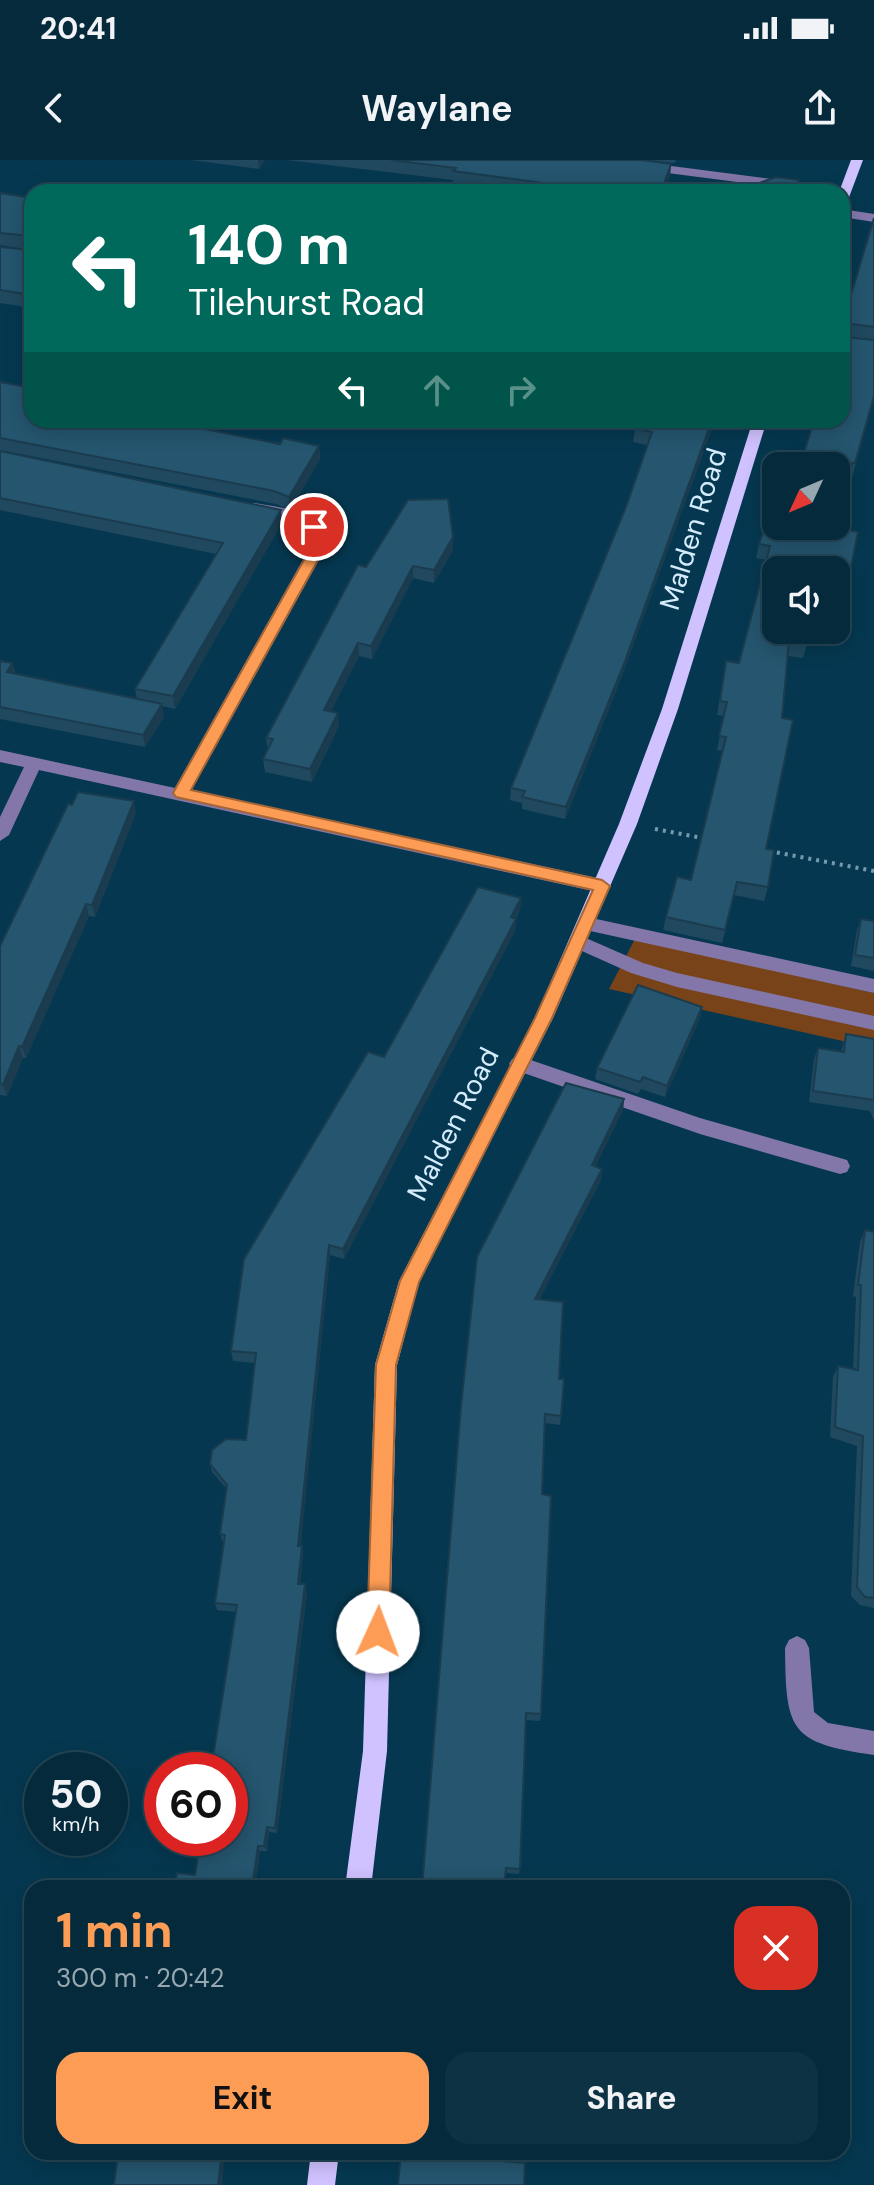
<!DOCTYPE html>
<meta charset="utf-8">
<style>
body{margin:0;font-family:"DM Sans",sans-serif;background:#0d3243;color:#f1f3f6;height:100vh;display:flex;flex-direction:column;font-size:30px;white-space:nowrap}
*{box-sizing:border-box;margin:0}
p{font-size:26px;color:#97a7af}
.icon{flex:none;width:44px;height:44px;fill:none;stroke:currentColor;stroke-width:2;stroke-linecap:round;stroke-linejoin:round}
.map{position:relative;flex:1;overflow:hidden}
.details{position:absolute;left:24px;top:1720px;width:826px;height:280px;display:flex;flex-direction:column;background:#042a3c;border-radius:24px;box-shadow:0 4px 20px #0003,0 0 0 2px #254656}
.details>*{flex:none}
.top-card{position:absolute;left:24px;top:24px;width:826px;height:244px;border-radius:24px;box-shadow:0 4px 20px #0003,0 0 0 2px #254656;background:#00695c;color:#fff;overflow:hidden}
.needle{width:52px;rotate:226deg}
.tools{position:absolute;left:762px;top:292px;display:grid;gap:16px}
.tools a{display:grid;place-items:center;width:88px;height:88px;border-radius:16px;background:#042a3c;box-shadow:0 4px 20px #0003,0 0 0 2px #254656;font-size:40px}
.speed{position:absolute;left:24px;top:1592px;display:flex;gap:16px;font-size:40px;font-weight:700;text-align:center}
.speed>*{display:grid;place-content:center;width:104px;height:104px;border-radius:50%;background:#042a3c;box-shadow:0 4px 20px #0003,0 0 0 2px #254656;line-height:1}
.speed small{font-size:20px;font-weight:400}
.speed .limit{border:12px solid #d22;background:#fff;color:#111}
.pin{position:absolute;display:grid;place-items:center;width:68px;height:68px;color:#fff;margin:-34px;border:4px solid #fff;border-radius:50%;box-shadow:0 2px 8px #0007}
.me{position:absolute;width:88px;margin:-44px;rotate:2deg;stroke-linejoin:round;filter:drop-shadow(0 0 6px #0008)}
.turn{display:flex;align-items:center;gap:28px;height:168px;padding:0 32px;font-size:36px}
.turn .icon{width:104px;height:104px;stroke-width:2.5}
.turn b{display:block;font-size:56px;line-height:68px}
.lanes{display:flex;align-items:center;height:76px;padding:0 32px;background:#0003;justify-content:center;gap:40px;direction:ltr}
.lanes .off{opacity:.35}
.round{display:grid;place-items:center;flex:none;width:84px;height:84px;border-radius:24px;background:#0d3243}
.summary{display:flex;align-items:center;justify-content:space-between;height:136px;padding:0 32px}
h1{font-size:48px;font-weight:700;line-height:60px;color:#fd9c55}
.action{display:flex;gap:16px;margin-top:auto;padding:16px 32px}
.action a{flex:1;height:92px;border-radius:24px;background:#fd9c55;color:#111;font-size:32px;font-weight:700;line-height:92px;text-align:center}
.action a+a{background:#0d3243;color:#f1f3f6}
.status{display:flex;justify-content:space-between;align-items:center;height:56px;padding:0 40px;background:#042a3c;direction:ltr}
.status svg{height:22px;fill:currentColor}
header{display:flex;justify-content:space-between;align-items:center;height:104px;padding:0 32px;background:#042a3c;font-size:36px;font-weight:700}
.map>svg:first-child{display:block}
.green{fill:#784319}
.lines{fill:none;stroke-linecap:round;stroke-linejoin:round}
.path{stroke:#769aad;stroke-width:4;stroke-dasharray:3 5;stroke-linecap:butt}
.minor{fill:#8377a9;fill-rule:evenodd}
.major{fill:#d0c2ff;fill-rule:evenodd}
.wall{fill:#20495f}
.shaded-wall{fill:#1a3c4e}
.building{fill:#25556f;stroke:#1a3c4e;stroke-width:2}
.route{fill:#fd9c55;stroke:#a46537;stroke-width:2}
.labels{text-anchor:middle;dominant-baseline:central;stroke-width:6;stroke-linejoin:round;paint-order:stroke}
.street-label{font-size:28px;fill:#d4ecfb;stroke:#053850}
</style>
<div class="status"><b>20:41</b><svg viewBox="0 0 49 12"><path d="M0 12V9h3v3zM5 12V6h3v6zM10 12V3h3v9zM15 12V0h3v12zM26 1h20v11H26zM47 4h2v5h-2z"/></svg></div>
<header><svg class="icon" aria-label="back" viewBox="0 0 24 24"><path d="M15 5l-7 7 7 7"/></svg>Waylane<svg class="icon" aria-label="share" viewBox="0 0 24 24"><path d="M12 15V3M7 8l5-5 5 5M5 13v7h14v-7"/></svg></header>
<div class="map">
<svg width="874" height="2025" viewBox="0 0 874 2025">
<rect width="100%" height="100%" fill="#053850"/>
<!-- green -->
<path class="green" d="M 635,779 L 874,833 L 874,888 L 609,829 Z"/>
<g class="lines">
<!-- path -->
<path class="path" d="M 655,669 L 708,679
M 769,691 L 874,711"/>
<!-- minor -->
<path class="minor" d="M 592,0 L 625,0 L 841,28 L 847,32 L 842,35 L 842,32 L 814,32 L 598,4 Z
M 842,49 L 874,54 L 874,62 L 842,57 Z
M 255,343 C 292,350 328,349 320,398 L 191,631 L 602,719 L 611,726 L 608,731 L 602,733 L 39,610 L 9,675 L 0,681 L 0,657 L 24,607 L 0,602 L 0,590 L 175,628 L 304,398 L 307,383 L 303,367 L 288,358 L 250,350 L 250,344 Z
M 587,757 L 874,819 L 874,833 L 581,769 L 578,764 Z
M 579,775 L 643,803 L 677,813 L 874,856 L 874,870 L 677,827 L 631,813 L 573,787 L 570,782 L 573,777 Z
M 519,896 L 700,958 L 847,1000 L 850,1006 L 847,1012 L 840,1014 L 700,974 L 512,909 L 509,904 L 512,899 Z
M 797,1476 L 805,1480 L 809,1488 L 814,1552 L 828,1563 L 874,1571 L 874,1595 C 789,1583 786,1570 785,1488 L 789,1480 Z"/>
<!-- major -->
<path class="major" d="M 851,0 L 863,0 L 848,40 L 842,44 L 842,32 L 839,32 Z
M 753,260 L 767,260 L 678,549 L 637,664 L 553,858 L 419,1122 L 397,1205 L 387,1591 L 371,1728 L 345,1728 L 363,1591 L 375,1205 L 399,1121 L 535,858 L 619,664 L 662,549 Z
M 311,1992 L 339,1992 L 335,2025 L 307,2025 Z"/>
</g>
<!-- wall -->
<path class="wall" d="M 191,0 L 265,0 L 259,9 Z
M 287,0 L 642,0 L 671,4 L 670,16 L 664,32 L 514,32 L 453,24 L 453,20 Z
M 648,0 L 676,0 L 675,3 Z
M 0,33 L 32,38 L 32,148 L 0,143 L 0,87 L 31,90 L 0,85 Z
M 874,58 L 874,238 L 852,318 L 848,317 L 836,354 L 836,306 L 842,165 Z
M 0,222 L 32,260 L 319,286 L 320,299 L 290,350 L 276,344 L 0,290 Z
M 638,260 L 715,260 L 622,516 L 565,659 L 522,649 L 522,643 L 510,640 L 511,628 L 626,347 L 647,285 L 633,282 L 635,269 Z
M 0,291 L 282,363 L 175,549 L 162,546 L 164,557 L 145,587 L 0,559 L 0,501 L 12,503 L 16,514 L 137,539 L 135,529 L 216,394 L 0,350 Z
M 776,366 L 832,366 L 841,457 L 837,471 L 831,470 L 836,470 L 836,410 L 776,410 L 817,470 L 814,485 L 807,484 L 803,498 L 788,496 L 766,689 L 768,727 L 764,741 L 734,735 L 722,783 L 663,770 L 666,757 L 691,720 L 722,591 L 717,590 L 724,556 L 717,555 L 726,501 L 739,503 L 767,400 L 756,398 L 759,384 Z
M 453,377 L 453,390 L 434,423 L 413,418 L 372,499 L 359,496 L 331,551 L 339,566 L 312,622 L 265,612 L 263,599 L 268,590 L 266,578 L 366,407 Z
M 136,653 L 95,757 L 89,756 L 26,898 L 23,898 L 7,936 L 0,935 L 0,786 Z
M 521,738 L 520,750 L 516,759 L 515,771 L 344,1099 L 330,1095 L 300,1386 L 302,1386 L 303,1394 L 300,1424 L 307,1432 L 277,1673 L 269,1672 L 267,1691 L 260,1691 L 255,1728 L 174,1728 L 195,1715 L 236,1452 L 217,1450 L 215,1443 L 224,1382 L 223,1382 L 220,1374 L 227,1329 L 212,1312 L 210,1304 L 246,1280 L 255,1203 L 233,1201 L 231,1191 L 384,897 Z
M 861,759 L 874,761 L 874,811 L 851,806 L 857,770 Z
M 702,847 L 700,858 L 665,937 L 641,929 L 638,934 L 595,919 L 597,908 Z
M 846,874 L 874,940 L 874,961 L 870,951 L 809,942 L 814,899 L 818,888 L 841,892 Z
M 624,939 L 623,950 L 595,1007 L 602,1009 L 601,1020 L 539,1140 L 559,1219 L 561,1256 L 560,1265 L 545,1263 L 542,1334 L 541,1554 L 540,1561 L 526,1560 L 520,1709 L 519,1714 L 506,1713 L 461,1246 Z
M 865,1070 L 874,1072 L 874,1448 L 860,1445 L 851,1436 L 857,1286 L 830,1277 L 833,1217 L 838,1206 L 853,1209 L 856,1137 L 853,1136 L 860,1082 Z"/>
<!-- shaded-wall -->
<path class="shaded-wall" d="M 258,0 L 265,0 L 259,9 Z
M 671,4 L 670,16 L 664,32 L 661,32 Z
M 712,260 L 715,260 L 711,272 L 622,516 L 565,659 L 566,647 Z
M 319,286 L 320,299 L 290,350 L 289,337 Z
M 852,303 L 848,317 L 836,354 L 836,350 Z
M 281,350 L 282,363 L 175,549 L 173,536 Z
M 453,377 L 453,390 L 434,423 L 434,410 Z
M 413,406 L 413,418 L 372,499 L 371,486 Z
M 358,483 L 359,496 L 325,563 L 324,550 Z
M 12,503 L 16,516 L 7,512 Z
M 162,544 L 164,557 L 145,587 L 143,575 Z
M 338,553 L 339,566 L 312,622 L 310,609 Z
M 134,641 L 136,653 L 95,757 L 92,745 Z
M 521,738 L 520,750 L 510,769 L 511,757 Z
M 86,744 L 89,756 L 26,898 L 22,887 Z
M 516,759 L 515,771 L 344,1099 L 343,1089 Z
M 702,847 L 700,858 L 665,937 L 667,926 Z
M 19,886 L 23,898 L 7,936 L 3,925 Z
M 624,939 L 623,950 L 591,1016 L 592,1005 Z
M 602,1009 L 601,1020 L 534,1149 L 535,1139 Z
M 329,1085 L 330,1095 L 300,1394 L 298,1386 Z
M 302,1386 L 303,1394 L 300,1432 L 298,1424 Z
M 305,1424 L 307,1432 L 277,1673 L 275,1668 Z
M 267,1667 L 269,1672 L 267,1691 L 264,1686 Z
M 258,1686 L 260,1691 L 255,1728 L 252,1728 Z
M 222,1992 L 225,1992 L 222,2025 L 218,2025 Z"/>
<!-- building -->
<path class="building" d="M 391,0 L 642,0 L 671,4 L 661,32 L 610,32 L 453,11 L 456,8 Z
M 776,17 L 799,20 L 794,32 L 746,32 L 748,27 Z
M 0,33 L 32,38 L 32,135 L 0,130 L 0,87 L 31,90 L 30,76 L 0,73 Z
M 874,58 L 874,167 L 846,163 L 842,166 L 845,177 L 874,180 L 874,236 L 855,303 L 852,303 L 836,350 L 836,306 L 800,306 L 814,260 L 842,260 L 842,165 Z
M 0,222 L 32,228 L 32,260 L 159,260 L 280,284 L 283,278 L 319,286 L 289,337 L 274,331 L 0,278 Z
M 638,260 L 712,260 L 624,504 L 566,647 L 522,637 L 525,631 L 511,628 L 626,347 L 652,272 L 635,269 Z
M 0,291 L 281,350 L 173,536 L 135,529 L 223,383 L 0,338 Z
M 448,339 L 453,377 L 434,410 L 413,406 L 371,486 L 358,483 L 324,550 L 338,553 L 310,609 L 263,599 L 273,579 L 266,578 L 358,405 L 366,407 L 408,340 Z
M 773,343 L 776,343 L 776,366 L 831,366 L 858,372 L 841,457 L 836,456 L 836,410 L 776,410 L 776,470 L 810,470 L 807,484 L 789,481 L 782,558 L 793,560 L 766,689 L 774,690 L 768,727 L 737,722 L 725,770 L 666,757 L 677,717 L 691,720 L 726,577 L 719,576 L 727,542 L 720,541 L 726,501 L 739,503 L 770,386 L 759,384 Z
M 0,501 L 12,503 L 7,512 L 162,544 L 143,575 L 0,547 Z
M 78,632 L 134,641 L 92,745 L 86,744 L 22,887 L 19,886 L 3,925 L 0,924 L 0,786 L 68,644 L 72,645 Z
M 478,727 L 521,738 L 511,757 L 516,759 L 343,1089 L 329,1085 L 298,1386 L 302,1386 L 298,1424 L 305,1424 L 275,1668 L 267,1667 L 264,1686 L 258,1686 L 252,1728 L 174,1728 L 177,1713 L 195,1715 L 201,1678 L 230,1678 L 230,1610 L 211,1610 L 237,1445 L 215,1443 L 225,1375 L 220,1374 L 227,1325 L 210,1304 L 212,1290 L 226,1279 L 246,1280 L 256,1193 L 231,1191 L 244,1099 L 368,892 L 384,897 Z
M 861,759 L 874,761 L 874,798 L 855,795 Z
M 638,825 L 702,847 L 667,926 L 643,917 L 640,922 L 597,908 Z
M 846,874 L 874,879 L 874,940 L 813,931 L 818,888 L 844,892 Z
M 566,923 L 624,939 L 592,1005 L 602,1009 L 535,1139 L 563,1142 L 559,1219 L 564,1219 L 561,1256 L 545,1254 L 542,1334 L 551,1336 L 541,1554 L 526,1553 L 520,1709 L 506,1708 L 504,1728 L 422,1728 L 461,1246 L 477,1097 Z
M 865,1070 L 874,1072 L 874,1438 L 865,1437 L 857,1427 L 863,1276 L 835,1267 L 838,1206 L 858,1210 L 861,1125 L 858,1125 Z
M 118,1992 L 222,1992 L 218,2025 L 114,2025 Z
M 401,1992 L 490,1992 L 489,2000 L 525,2003 L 524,2025 L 398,2025 Z"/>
<!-- route -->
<path class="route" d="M 314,363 L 319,364 L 325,376 L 319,398 L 191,630 L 602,720 L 610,726 L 552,858 L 419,1122 L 396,1205 L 389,1472 L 386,1480 L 378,1483 L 370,1480 L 367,1472 L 376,1205 L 400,1121 L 535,858 L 593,730 L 176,637 L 173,633 L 305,398 L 311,376 L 307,367 Z"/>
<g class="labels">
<!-- street labels -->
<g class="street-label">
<text transform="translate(693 369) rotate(-73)">Malden Road</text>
<text transform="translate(453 964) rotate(-63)">Malden Road</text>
</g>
</g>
</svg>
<div class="tools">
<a><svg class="needle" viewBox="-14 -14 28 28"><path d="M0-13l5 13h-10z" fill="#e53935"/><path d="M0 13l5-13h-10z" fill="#97a7af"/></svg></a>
<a><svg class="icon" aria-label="sound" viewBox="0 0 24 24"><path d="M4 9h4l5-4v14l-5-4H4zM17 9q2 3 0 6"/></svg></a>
</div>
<div class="speed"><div>50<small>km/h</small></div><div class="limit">60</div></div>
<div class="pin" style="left:314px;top:367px;background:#d93025"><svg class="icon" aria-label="arrive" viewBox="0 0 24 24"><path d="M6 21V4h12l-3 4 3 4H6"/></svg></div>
<svg class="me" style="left:378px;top:1472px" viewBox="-20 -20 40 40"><circle r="19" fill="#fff"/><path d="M0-13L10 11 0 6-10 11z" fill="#fd9c55"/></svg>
<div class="top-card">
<div class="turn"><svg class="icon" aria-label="left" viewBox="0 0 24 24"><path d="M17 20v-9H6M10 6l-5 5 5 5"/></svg><div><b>140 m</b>Tilehurst Road</div></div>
<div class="lanes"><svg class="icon" aria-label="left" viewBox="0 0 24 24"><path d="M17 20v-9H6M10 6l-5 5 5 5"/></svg><svg class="icon off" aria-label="ahead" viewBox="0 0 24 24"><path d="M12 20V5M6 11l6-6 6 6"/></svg><svg class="icon off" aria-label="right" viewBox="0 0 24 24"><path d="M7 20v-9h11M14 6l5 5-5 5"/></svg></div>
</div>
<section class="details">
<div class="summary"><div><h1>1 min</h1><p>300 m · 20:42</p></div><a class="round" style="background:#d93025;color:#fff"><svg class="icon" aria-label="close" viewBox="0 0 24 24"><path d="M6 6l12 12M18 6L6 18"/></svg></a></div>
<div class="action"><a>Exit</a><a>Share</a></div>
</section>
</div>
